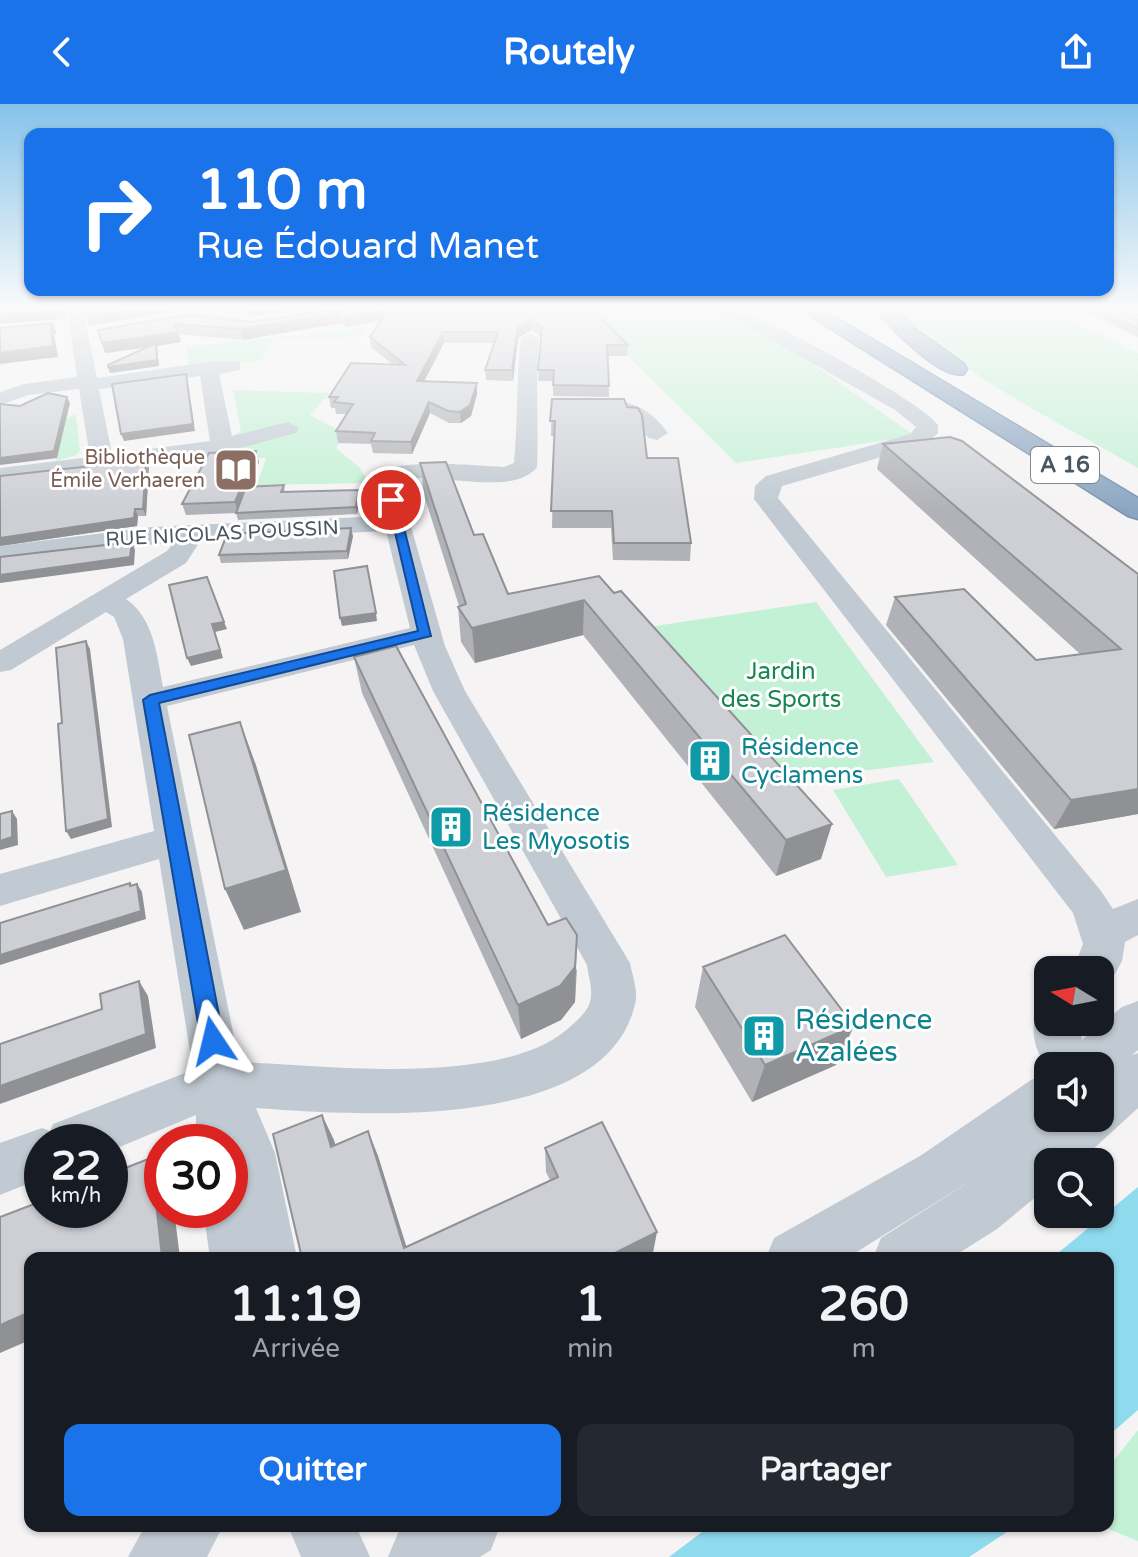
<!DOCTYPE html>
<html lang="fr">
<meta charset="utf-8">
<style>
body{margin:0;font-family:"Varela Round",sans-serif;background:#242831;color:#f1f3f6;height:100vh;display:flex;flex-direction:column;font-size:30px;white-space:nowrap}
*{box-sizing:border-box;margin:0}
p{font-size:26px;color:#9ea1a6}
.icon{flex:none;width:44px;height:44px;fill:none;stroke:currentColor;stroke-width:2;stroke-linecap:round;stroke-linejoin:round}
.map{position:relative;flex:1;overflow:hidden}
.side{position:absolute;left:24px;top:1148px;width:1090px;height:280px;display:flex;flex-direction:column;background:#171b24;border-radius:16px;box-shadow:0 2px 6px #0004}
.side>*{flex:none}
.guide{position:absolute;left:24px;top:24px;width:1090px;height:168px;border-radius:16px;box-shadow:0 2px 6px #0004;background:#1a73e8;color:#fff;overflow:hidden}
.needle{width:52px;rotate:280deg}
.controls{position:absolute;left:1034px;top:852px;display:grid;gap:16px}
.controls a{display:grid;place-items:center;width:80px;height:80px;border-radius:16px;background:#171b24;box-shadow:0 2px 6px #0004;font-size:40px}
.speed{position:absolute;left:24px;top:1020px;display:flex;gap:16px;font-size:40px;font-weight:700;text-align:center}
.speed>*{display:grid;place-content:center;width:104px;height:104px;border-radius:50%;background:#171b24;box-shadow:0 2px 6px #0004;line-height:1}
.speed small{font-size:20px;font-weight:400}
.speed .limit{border:12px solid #d22;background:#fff;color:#111}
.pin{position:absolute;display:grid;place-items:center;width:68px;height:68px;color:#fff;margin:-34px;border:4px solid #fff;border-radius:50%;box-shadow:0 2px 8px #0007}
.me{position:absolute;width:88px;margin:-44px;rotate:350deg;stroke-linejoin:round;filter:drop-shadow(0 0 6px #0008)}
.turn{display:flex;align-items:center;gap:28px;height:168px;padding:0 40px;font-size:36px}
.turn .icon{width:104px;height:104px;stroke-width:2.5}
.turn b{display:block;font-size:56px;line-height:68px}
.eta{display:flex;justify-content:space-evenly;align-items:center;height:136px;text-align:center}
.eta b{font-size:48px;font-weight:700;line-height:56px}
.action{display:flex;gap:16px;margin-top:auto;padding:16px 40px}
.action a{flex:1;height:92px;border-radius:16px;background:#1a73e8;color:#fff;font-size:32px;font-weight:700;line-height:92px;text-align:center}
.action a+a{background:#242831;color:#f1f3f6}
header{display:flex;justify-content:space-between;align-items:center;height:104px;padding:0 40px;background:#1a73e8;color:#fff;font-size:36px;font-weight:700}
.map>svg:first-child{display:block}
.green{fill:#c3f1d5}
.water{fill:#90daee}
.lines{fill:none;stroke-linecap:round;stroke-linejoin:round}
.highway-casing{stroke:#7690ad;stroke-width:3}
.minor{fill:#c1cad2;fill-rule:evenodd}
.highway{fill:#8ba5c1;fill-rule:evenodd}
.wall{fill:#b0b2b7}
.shaded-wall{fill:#909195}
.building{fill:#cdcfd5;stroke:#909195;stroke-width:2}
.route{fill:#1a73e8;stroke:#114b97;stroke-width:2}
.labels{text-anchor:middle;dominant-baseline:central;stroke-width:6;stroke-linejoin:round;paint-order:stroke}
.far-education-label{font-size:20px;fill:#785e54;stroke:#fff;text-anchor:end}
.far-street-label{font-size:20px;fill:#4a5661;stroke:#fff}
.shield{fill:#fff;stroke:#808990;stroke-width:2}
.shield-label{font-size:22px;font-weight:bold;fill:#4a5661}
.park-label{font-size:24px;fill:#17864f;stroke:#fff}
.culture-label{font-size:24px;fill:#0d838f;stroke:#fff;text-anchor:start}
.near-culture-label{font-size:28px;fill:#0d838f;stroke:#fff;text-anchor:start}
</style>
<header><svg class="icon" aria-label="back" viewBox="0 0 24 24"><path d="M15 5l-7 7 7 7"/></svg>Routely<svg class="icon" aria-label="share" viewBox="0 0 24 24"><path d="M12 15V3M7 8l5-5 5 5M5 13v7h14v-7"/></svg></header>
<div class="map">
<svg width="1138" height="1453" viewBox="0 0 1138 1453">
<rect width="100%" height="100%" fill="#f5f3f3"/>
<!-- green -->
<path class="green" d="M 586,205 L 713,205 L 770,230 L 915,332 L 736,359 L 602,226 Z
M 901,205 L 1047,205 L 1138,249 L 1138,364 C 1058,317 963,275 901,205 Z
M 364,224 L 359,233 L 273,235 L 261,257 L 189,261 L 186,243 Z
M 233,286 L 329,289 L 310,311 L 344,329 L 336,344 L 360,364 L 369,379 L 257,381 L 266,354 L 216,356 L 226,336 L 241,327 Z
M 76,310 L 80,346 L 76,351 L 56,357 L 62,332 L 22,336 Z
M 816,498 L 934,658 L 763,679 L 635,525 Z
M 899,675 L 958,761 L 886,773 L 833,686 Z
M 1138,1326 L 1138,1437 L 1101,1422 L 1108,1422 L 1108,1364 Z"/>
<!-- water -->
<path class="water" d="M 1138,1083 L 1138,1306 L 1108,1332 L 1108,1154 L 1052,1154 Z
M 710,1422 L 1016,1422 L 969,1453 L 669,1453 Z"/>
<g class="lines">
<!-- highway casing -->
<g class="highway-casing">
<path id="highway" d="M 799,205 L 822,205 L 1138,394 L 1138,415 L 1128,412 Z
M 876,205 L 897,205 L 918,227 L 964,260 L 967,265 L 964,270 C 940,276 891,224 876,205 Z"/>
</g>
<!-- minor -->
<path class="minor" d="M 67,205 L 83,205 L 97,274 L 208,258 L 240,258 L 240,266 L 219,270 L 232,332 L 288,318 L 299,324 L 296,329 L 207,353 L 0,378 L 0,364 L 90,353 L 79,285 L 28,291 L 0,301 L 0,288 L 24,280 L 77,273 ZM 200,272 L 210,337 L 112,350 L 99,285 Z
M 188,205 L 205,205 L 202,209 L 239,214 L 248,219 L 239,224 L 183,217 L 181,213 Z
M 716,205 C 724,205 733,204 740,206 C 775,219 918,295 938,321 L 938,329 L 926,340 L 782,382 L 778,394 L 1101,787 L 1113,805 L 1138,795 L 1138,831 L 1125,838 L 1122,857 L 1110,879 L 1100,883 L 1100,866 L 1073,866 L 1083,840 L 1073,809 L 754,395 L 755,382 L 766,372 L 910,330 L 916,323 L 895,306 Z
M 1108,205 L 1138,209 L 1138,220 L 1110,209 Z
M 530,229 L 539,234 C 535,278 539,319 537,363 C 512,395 432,365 398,377 L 445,542 L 465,587 L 630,859 C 632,870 637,884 636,895 C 612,1031 355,1011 256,1004 L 275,1049 L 297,1154 L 210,1154 L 203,1106 L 230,1106 L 230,1038 L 196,1038 L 196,1011 L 110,1047 L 110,1038 L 42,1038 L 42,1074 L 0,1091 L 0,1039 L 42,1024 L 50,1027 L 53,1020 L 193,966 L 159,755 L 0,802 L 0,770 L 154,727 L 123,535 L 114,513 L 106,508 L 11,566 L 0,568 L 0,546 L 167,447 L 174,438 L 0,458 L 0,442 L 152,423 L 383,412 L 373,374 C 389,352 476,362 504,363 L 514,359 C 518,316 516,276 521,234 ZM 386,427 L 410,524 L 163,583 C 157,552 154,514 126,495 L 186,459 L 201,436 ZM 414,541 L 433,587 L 587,861 C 588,870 592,882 591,891 C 591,904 581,913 572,921 C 507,985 325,961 239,958 L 167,602 Z
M 576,295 C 615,294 644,295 668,329 L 657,336 L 649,334 L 624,310 L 569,305 L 566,301 Z
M 1138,897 L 1138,946 L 1132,951 L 1138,949 L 1138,1004 L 1079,1058 L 1048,1058 L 1048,1083 L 997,1125 L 951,1154 L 873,1154 L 881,1134 L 983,1069 L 847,1154 L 766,1154 L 774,1134 L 920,1052 L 1031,976 L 1048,969 L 1048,1014 L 1100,1014 L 1100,962 L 1048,962 L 1048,966 C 1035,946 1028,927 1039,904 L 1048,900 L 1048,918 L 1078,918 L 1082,936 L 1122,903 Z
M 145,1422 L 223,1422 L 207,1453 L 128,1453 Z
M 288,1422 L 356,1422 L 370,1453 L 301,1453 Z
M 408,1422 L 500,1422 L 491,1446 L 480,1453 L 388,1453 L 398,1429 Z"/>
<!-- highway -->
<use href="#highway" class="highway"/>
</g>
<!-- wall -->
<path class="wall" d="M 207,205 L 301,205 L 253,212 Z
M 366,205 L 591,205 L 628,241 L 627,252 L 608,252 L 609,293 L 553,292 L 553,277 L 538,277 L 541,233 L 531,226 L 518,234 L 513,277 L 486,276 L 485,266 L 494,239 L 444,239 L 424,278 L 477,290 L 471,312 L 461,319 L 449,319 L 430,309 L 412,350 L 373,349 L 371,340 L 338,339 L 336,327 L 346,310 L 336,310 L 335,304 L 331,304 L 329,293 L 392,260 L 371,243 L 370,233 L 381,216 L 346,223 L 341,219 L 243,236 L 178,230 L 181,238 L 157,242 L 159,262 L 110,269 L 147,243 L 105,249 L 102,239 L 186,211 L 251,218 Z
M 1078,205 L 1112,205 L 1138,216 L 1138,233 Z
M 552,295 L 647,354 L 691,439 L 690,457 L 613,456 L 611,424 L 552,424 L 554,332 L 551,332 Z
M 883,340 L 1138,470 L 1138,710 L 1054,725 L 886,521 L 895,493 L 1036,556 L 1080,550 L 877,365 Z
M 259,358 L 249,382 L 284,381 L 285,388 L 359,386 L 360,393 L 357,410 L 238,416 L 236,409 L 186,411 L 182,400 Z
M 420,359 L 474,431 L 508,490 L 599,472 L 821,755 L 776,772 L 583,531 L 475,559 L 461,538 L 458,503 L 459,502 L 424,391 Z
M 149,363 L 146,412 L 138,412 L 137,422 L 0,442 Z
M 353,432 L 348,455 L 221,459 L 219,451 Z
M 354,553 L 577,866 L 575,898 L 561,916 L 521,935 L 362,589 Z
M 703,863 L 836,961 L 752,998 L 695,903 Z
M 322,1011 L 335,1041 L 368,1027 L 378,1052 L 406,1144 L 550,1076 L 546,1068 L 545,1044 L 653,1149 L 302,1154 Z"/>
<!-- shaded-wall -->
<path class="shaded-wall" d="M 67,205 L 65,215 L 0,220 L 0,210 Z
M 128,205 L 184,205 L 89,222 L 86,212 Z
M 251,205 L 301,205 L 253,212 Z
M 389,205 L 390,215 L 346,223 L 344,213 Z
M 339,209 L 341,219 L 243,236 L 240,225 Z
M 531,216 L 531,226 L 518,234 L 513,277 L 512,266 L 518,223 Z
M 53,219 L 57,230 L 54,230 L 58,253 L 0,260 L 0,249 L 50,220 Z
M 178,228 L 181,238 L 157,242 L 159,262 L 110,269 L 108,263 L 156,242 L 105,249 L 102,239 Z
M 443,228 L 444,239 L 418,288 L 417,277 Z
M 186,270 L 195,327 L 124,337 L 121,330 Z
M 477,279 L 477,290 L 471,312 L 461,319 L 460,308 Z
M 67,293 L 70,299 L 57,354 L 0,361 L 0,354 Z
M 429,298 L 430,309 L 412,350 L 411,338 Z
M 256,347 L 259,358 L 238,409 L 235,398 Z
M 146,356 L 149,363 L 146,412 L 143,405 Z
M 359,386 L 360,393 L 357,410 L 356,403 Z
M 135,405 L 138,412 L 137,422 L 0,442 L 0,434 Z
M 351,424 L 353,432 L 348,455 L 347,447 Z
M 132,438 L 135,446 L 134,461 L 0,479 L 0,471 Z
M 584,496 L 583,531 L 475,559 L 472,524 Z
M 376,509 L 377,517 L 342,522 L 340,514 Z
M 224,518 L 227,525 L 215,528 L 223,554 L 191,562 L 187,554 L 212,520 Z
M 86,537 L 90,545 L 112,723 L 71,735 L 66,727 Z
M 240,618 L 256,661 L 301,808 L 244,826 L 225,785 Z
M 1138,685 L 1138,710 L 1054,725 L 1071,696 Z
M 12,707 L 17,715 L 18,741 L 0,746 L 0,737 Z
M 832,720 L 821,755 L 776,772 L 786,736 Z
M 137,780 L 142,788 L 146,815 L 0,861 L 0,851 Z
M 577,831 L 575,898 L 561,916 L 521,935 L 518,901 Z
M 139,877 L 148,892 L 156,944 L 0,1000 L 0,982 Z
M 854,922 L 836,961 L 752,998 L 765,961 Z
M 322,1011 L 334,1036 L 343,1067 L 331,1043 Z
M 368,1027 L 378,1052 L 410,1154 L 404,1144 Z
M 151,1054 L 162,1067 L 162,1106 L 174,1106 L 180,1154 L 159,1154 Z
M 657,1128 L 653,1149 L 644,1154 L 605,1154 Z
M 30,1208 L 30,1236 L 0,1249 L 0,1221 Z"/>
<!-- building -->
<path class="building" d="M 0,205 L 62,205 L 0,210 Z
M 84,205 L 128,205 L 86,212 Z
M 366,205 L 591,205 L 628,241 L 607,241 L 609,282 L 553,281 L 554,266 L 538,266 L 542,224 L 531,216 L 518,223 L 512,266 L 485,266 L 498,228 L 443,228 L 417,277 L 477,279 L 470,301 L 460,308 L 448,307 L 429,298 L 411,338 L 371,337 L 375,329 L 336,327 L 353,300 L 334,298 L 338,293 L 329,293 L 351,259 L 405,261 L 370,233 L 389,205 L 344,213 L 339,209 L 240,225 L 174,220 L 178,228 L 102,239 L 98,226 L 186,211 L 251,218 L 317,208 Z
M 1094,205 L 1112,205 L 1138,216 L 1138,225 Z
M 53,219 L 50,220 L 53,242 L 0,249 L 0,224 Z
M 156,239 L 157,256 L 108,263 L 108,261 Z
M 186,270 L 193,320 L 121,330 L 112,280 Z
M 48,289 L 67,293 L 54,347 L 0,354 L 0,300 L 20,302 Z
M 552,295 L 624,295 L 627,303 L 638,304 L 642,311 L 647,354 L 678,354 L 691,439 L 614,439 L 612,407 L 551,407 L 555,317 L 550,317 Z
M 950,333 L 962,337 L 1138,470 L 1138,685 L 1071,696 L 895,493 L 964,485 L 1036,556 L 1121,545 L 883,340 Z
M 256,347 L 235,398 L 182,400 L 209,349 Z
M 146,356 L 143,405 L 135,405 L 134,414 L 0,434 L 0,372 Z
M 446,358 L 474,431 L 483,430 L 508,490 L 599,472 L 614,489 L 621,487 L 832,720 L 786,736 L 584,496 L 472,524 L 458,503 L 466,500 L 420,359 Z
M 284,381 L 281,388 L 359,386 L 356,403 L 236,409 L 246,383 Z
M 351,424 L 347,447 L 219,451 L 227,430 Z
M 132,438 L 130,453 L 0,471 L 0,453 Z
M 367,462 L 376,509 L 340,514 L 334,467 Z
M 207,473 L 224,518 L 212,520 L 220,546 L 187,554 L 169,481 Z
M 86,537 L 108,715 L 66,727 L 58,620 L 62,619 L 56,544 Z
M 396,542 L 548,821 L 566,814 L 577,831 L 575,863 L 560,882 L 518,901 L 354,553 Z
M 240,618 L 286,766 L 225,785 L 189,631 Z
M 12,707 L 12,733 L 0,737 L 0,710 Z
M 130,779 L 130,782 L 137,780 L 141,807 L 0,851 L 0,819 Z
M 785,831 L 854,922 L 765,961 L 703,863 Z
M 139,877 L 146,930 L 0,982 L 0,940 L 102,905 L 100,890 Z
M 322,1011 L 331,1043 L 368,1027 L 404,1144 L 558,1073 L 545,1044 L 602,1018 L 657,1128 L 605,1154 L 302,1154 L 273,1030 Z
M 151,1054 L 162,1153 L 159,1154 L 30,1154 L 30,1208 L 0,1221 L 0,1113 L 42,1097 L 42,1106 L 110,1106 L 110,1070 Z"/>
<!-- sky -->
<linearGradient id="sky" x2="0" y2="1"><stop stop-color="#85c3ea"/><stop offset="0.5" stop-color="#fafafa"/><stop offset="1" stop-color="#fafafa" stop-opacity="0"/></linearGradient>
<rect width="1138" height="408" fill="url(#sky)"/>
<!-- route -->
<path class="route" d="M 387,394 L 397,396 L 431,532 L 159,599 L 224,937 L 221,944 L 213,947 L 205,944 L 201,937 L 143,596 L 150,591 L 418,527 Z"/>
<!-- icons -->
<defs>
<g id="library-square" transform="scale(2.3)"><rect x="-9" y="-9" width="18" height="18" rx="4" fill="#8d6e63" stroke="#fff"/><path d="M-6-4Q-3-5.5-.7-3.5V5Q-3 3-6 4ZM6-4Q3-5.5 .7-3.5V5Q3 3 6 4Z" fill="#fff"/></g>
<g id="building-square" transform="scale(2.3)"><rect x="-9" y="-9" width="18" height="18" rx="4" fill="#0f9aa8" stroke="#fff"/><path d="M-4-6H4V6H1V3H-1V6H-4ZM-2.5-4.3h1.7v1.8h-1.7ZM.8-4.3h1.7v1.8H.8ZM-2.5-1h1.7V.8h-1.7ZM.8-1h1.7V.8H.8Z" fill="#fff"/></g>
</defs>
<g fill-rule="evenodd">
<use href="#library-square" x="236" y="366"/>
<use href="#building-square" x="710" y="657"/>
<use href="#building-square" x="451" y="723"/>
<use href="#building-square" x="764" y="932"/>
</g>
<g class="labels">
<!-- far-education labels -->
<g class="far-education-label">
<text x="205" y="354">Bibliothèque<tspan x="205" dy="23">Émile Verhaeren</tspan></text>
</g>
<!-- far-street labels -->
<g class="far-street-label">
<text transform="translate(222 430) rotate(-3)">RUE NICOLAS POUSSIN</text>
</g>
<!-- shield labels -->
<rect class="shield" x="1031" y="343" width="68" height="36" rx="6"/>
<g class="shield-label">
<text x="1065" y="361">A 16</text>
</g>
<!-- park labels -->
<g class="park-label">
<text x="781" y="567">Jardin<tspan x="781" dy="28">des Sports</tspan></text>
</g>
<!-- culture labels -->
<g class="culture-label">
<text x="741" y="643">Résidence<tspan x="741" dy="28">Cyclamens</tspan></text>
<text x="482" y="709">Résidence<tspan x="482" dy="28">Les Myosotis</tspan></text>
</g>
<!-- near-culture labels -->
<g class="near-culture-label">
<text x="795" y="916">Résidence<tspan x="795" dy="32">Azalées</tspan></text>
</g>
</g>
</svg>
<div class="controls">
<a><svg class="needle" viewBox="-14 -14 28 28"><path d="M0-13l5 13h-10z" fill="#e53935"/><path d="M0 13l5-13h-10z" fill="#9ea1a6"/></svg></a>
<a><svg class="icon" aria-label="sound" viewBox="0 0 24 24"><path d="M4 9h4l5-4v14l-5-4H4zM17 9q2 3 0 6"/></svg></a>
<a><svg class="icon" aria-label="search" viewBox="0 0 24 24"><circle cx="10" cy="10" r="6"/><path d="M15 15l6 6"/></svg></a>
</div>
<div class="speed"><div>22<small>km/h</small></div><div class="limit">30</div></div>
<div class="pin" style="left:391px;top:396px;background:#d93025"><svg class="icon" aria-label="arrive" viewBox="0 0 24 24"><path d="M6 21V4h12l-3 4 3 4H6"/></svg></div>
<svg class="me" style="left:213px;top:937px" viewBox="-20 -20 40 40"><path d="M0-17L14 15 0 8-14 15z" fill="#1a73e8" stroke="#fff" stroke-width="4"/></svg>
<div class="guide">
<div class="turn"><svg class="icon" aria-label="right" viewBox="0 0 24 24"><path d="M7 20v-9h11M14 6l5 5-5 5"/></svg><div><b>110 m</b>Rue Édouard Manet</div></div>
</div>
<section class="side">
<div class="eta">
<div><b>11:19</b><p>Arrivée</p></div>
<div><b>1</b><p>min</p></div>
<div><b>260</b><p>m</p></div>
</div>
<div class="action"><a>Quitter</a><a>Partager</a></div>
</section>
</div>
